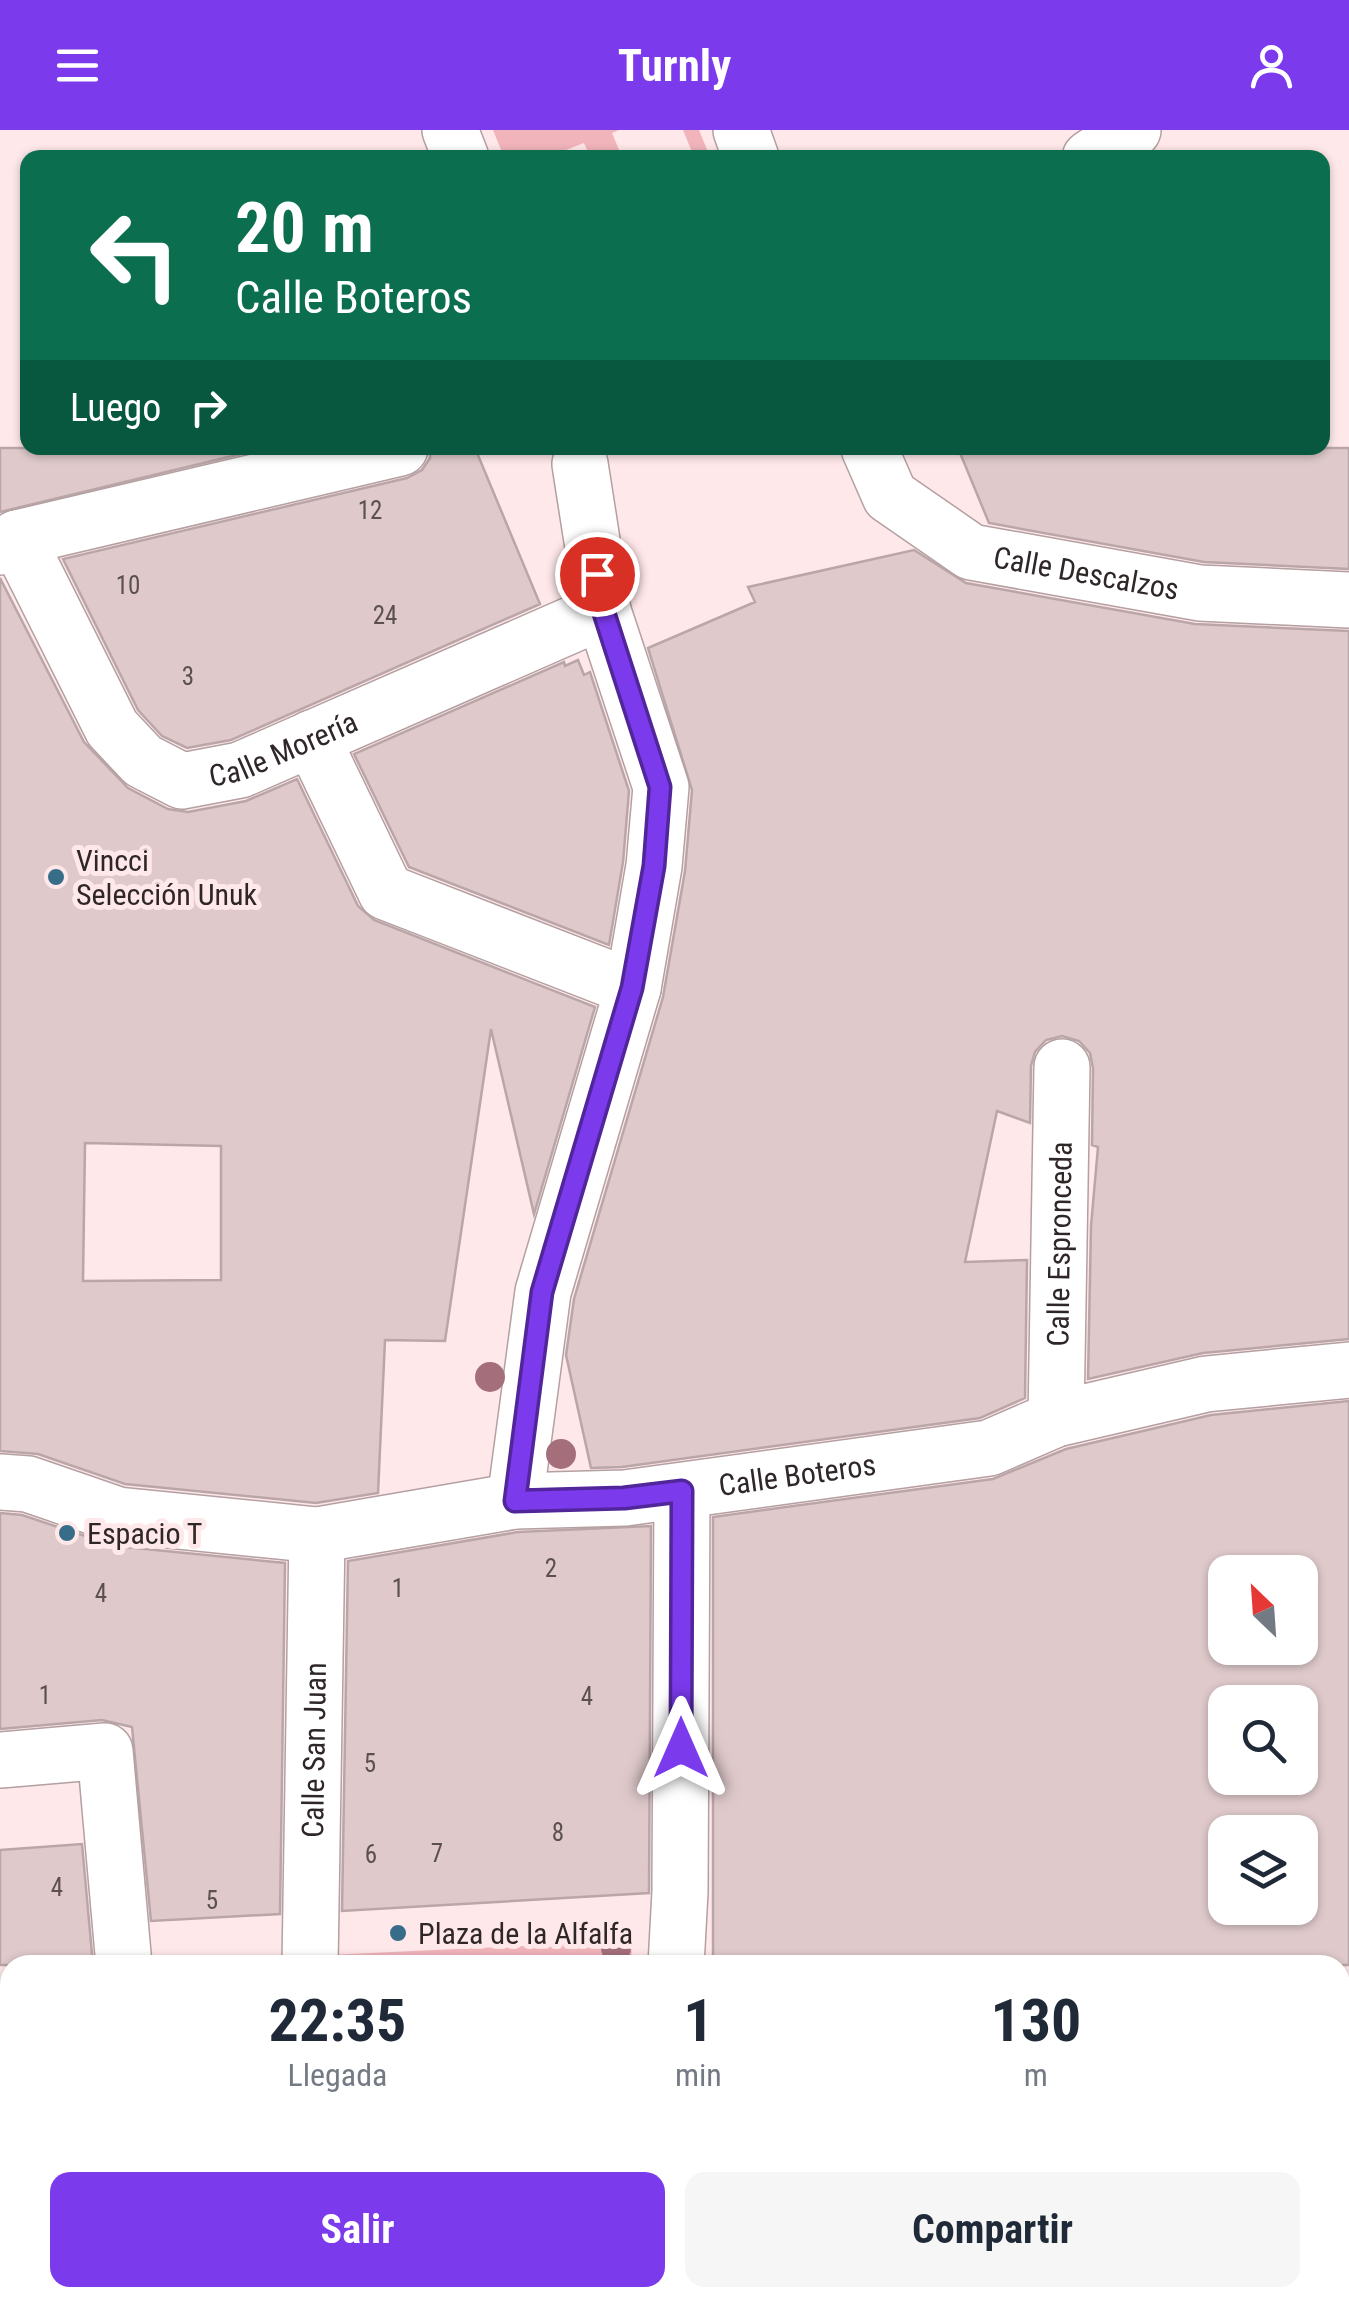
<!DOCTYPE html>
<html lang="es">
<meta charset="utf-8">
<style>
body{margin:0;font-family:"Roboto Condensed",sans-serif;background:#f6f6f7;color:#1f2937;height:100vh;display:flex;flex-direction:column;font-size:38px;white-space:nowrap}
*{box-sizing:border-box;margin:0}
p{font-size:32px;color:#747a83}
.icon{flex:none;width:55px;height:55px;fill:none;stroke:currentColor;stroke-width:2;stroke-linecap:round;stroke-linejoin:round}
.map{position:relative;flex:1;overflow:hidden}
.details{position:absolute;left:0px;top:1825px;width:1350px;height:352px;display:flex;flex-direction:column;background:#fff;border-radius:30px 30px 0 0;box-shadow:0 2px 8px #0004}
.details>*{flex:none}
.banner{position:absolute;left:20px;top:20px;width:1310px;height:305px;border-radius:20px;box-shadow:0 2px 8px #0004;background:#0b6e4f;color:#fff;overflow:hidden}
.needle{width:65px;rotate:335deg}
.tools{position:absolute;left:1208px;top:1425px;display:grid;gap:20px}
.tools a{display:grid;place-items:center;width:110px;height:110px;border-radius:20px;background:#fff;box-shadow:0 2px 8px #0004;font-size:50px}
.pin{position:absolute;display:grid;place-items:center;width:85px;height:85px;color:#fff;margin:-42px;border:5px solid #fff;border-radius:50%;box-shadow:0 2px 10px #0007}
.me{position:absolute;width:110px;margin:-55px;rotate:0deg;stroke-linejoin:round;filter:drop-shadow(0 0 8px #0008)}
.turn{display:flex;align-items:center;gap:35px;height:210px;padding:0 50px;font-size:45px}
.turn .icon{width:130px;height:130px;stroke-width:2.5}
.turn b{display:block;font-size:70px;line-height:85px}
.then{display:flex;align-items:center;height:95px;padding:0 50px;background:#0003;gap:20px;font-size:38px}
.eta{display:flex;justify-content:space-evenly;align-items:center;height:170px;text-align:center}
.eta b{font-size:60px;font-weight:700;line-height:70px}
.cta{display:flex;gap:20px;margin-top:auto;padding:20px 50px}
.cta a{flex:1;height:115px;border-radius:20px;background:#7c3aed;color:#fff;font-size:40px;font-weight:700;line-height:115px;text-align:center}
.cta a+a{background:#f6f6f7;color:#1f2937}
header{display:flex;justify-content:space-between;align-items:center;height:130px;padding:0 50px;background:#7c3aed;color:#fff;font-size:45px;font-weight:700}
.map>svg:first-child{display:block}
.green{fill:#f1b4bb}
.building{fill:#dfc9cb;stroke:#baa6a8;stroke-width:2.5;fill-rule:evenodd}
.lines{fill:none;stroke-linecap:round;stroke-linejoin:round}
.street-casing{stroke:#b49fa1;stroke-width:58}
.street{stroke:#fff;stroke-width:55}
.tree{fill:#a46f7b}
.route-casing{stroke:#51269a;stroke-width:25}
.route{stroke:#7c3aed;stroke-width:18}
.poi-dot{fill:#386d89;stroke:#ffe8ea;stroke-width:4}
.labels{text-anchor:middle;dominant-baseline:central;stroke-width:10;stroke-linejoin:round;paint-order:stroke}
.number-label{font-size:25px;fill:#5b4f50}
.street-label{font-size:30px;fill:#2f2627;stroke:#ffe8ea}
.poi-label{font-size:30px;fill:#2f2627;stroke:#ffe8ea;text-anchor:start}
</style>
<header><svg class="icon" aria-label="menu" viewBox="0 0 24 24"><path d="M4 6h16M4 12h16M4 18h16"/></svg>Turnly<svg class="icon" aria-label="person" viewBox="0 0 24 24"><circle cx="12" cy="8" r="4"/><path d="M4 21q1-7 8-7t8 7"/></svg></header>
<div class="map">
<svg width="1349" height="2177" viewBox="0 0 1349 2177">
<rect width="100%" height="100%" fill="#ffe8ea"/>
<!-- green -->
<path class="green" d="M 493,0 L 619,0 L 612,3 L 622,27 L 590,27 L 584,13 L 548,27 L 504,27 Z
M 683,0 L 699,0 L 710,27 L 694,27 Z
M 631,1811 L 632,1835 L 328,1835 L 328,1825 Z
M 274,1827 L 274,1835 L 144,1835 L 144,1833 Z"/>
<!-- building -->
<path class="building" d="M 0,318 L 266,318 L 0,382 Z
M 430,318 L 475,318 L 540,474 L 231,610 L 187,618 L 162,606 L 138,580 L 63,429 L 407,348 L 422,340 L 430,328 Z
M 958,318 L 1349,318 L 1349,439 L 1204,432 L 989,393 Z
M 914,420 L 966,453 L 1195,494 L 1349,501 L 1349,1209 L 1203,1223 L 1088,1249 L 1091,1096 L 1098,1017 L 1092,1015 L 1093,938 L 1090,923 L 1079,911 L 1062,906 L 1046,910 L 1035,922 L 1031,936 L 1030,993 L 997,981 L 965,1132 L 1027,1130 L 1025,1268 L 980,1288 L 622,1337 L 591,1338 L 566,1225 L 574,1169 L 663,867 L 685,741 L 692,660 L 648,518 L 755,472 L 748,457 Z
M 0,448 L 84,612 L 128,658 L 168,679 L 188,682 L 246,671 L 297,649 L 358,776 L 374,790 L 595,877 L 534,1084 L 491,899 L 445,1211 L 385,1210 L 378,1363 L 316,1373 L 125,1354 L 38,1324 L 0,1321 ZM 85,1013 L 221,1016 L 221,1150 L 83,1151 Z
M 578,530 L 584,545 L 590,542 L 629,661 L 623,732 L 609,815 L 409,737 L 354,624 L 564,532 L 565,536 Z
M 1349,1271 L 1349,1835 L 713,1835 L 713,1387 L 993,1349 L 1066,1319 L 1211,1285 ZM 1225,1442 L 1300,1442 L 1300,1518 L 1225,1518 ZM 1225,1572 L 1300,1572 L 1300,1648 L 1225,1648 ZM 1225,1702 L 1300,1702 L 1300,1778 L 1225,1778 Z
M 0,1383 L 22,1385 L 115,1416 L 285,1433 L 280,1784 L 151,1791 L 132,1597 L 102,1590 L 0,1599 Z
M 651,1396 L 649,1763 L 342,1781 L 348,1431 L 518,1402 Z
M 82,1714 L 93,1835 L 0,1835 L 0,1720 Z"/>
<g class="lines">
<!-- street casing -->
<g class="street-casing">
<g id="street">
<path d="M 450,0 L 461,28"/>
<path d="M 741,0 L 751,28"/>
<path d="M 1090,28 L 1133,0"/>
<path id="s1" d="M 869,318 L 890,366 L 971,422 L 1200,463 L 1349,470"/>
<path id="s2" d="M 17,408 L 112,598 L 143,631 L 182,651 L 240,640 L 603,481"/>
<path d="M 0,417 L 17,408 L 400,318"/>
<path d="M 312,608 L 386,762 L 633,858"/>
<path id="s3" d="M 1056,1289 L 1062,937"/>
<path id="s4" d="M 0,1352 L 28,1354 L 118,1385 L 317,1405 L 515,1371 L 625,1368 L 989,1318 L 1056,1289 L 1206,1254 L 1349,1240"/>
<path d="M 515,1371 L 543,1162 L 633,858 L 654,736 L 661,657 L 603,481 L 580,334"/>
<path d="M 0,1630 L 105,1621 L 124,1835"/>
<path id="s5" d="M 310,1835 L 317,1405"/>
<path d="M 676,1835 L 680,1762 L 682,1361"/>
<path d="M 1340,1984 L 1349,1982"/>
<path d="M 0,2028 L 10,2036"/>
<path d="M 71,2168 L 74,2177"/>
<path d="M 1118,2168 L 1127,2177"/>
<path d="M 720,2177 L 722,2168"/>
</g>
</g>
<!-- street -->
<use href="#street" class="street"/>
</g>
<!-- trees -->
<g class="tree">
<circle cx="490" cy="1247" r="15"/>
<circle cx="561" cy="1324" r="15"/>
<circle cx="616" cy="1818" r="15"/>
</g>
<g class="lines">
<!-- route casing -->
<g class="route-casing">
<path id="route" d="M 597,444 L 603,480 L 660,657 L 654,736 L 632,858 L 542,1162 L 515,1371 L 624,1368 L 682,1361 L 681,1618"/>
</g>
<!-- route -->
<use href="#route" class="route"/>
</g>
<!-- markers -->
<g class="poi-dot">
<circle cx="56" cy="747" r="10"/>
<circle cx="67" cy="1403" r="10"/>
<circle cx="398" cy="1803" r="10"/>
</g>
<g class="labels">
<!-- number labels -->
<g class="number-label">
<text x="370" y="380">12</text>
<text x="128" y="455">10</text>
<text x="385" y="485">24</text>
<text x="188" y="546">3</text>
<text x="551" y="1438">2</text>
<text x="398" y="1458">1</text>
<text x="101" y="1463">4</text>
<text x="45" y="1565">1</text>
<text x="587" y="1566">4</text>
<text x="370" y="1633">5</text>
<text x="558" y="1702">8</text>
<text x="437" y="1723">7</text>
<text x="371" y="1724">6</text>
<text x="57" y="1757">4</text>
<text x="212" y="1770">5</text>
</g>
<!-- street labels -->
<g class="street-label">
<text stroke="none"><textPath href="#s1" startOffset="268">Calle Descalzos</textPath></text>
<text stroke="none"><textPath href="#s2" startOffset="408">Calle Morería</textPath></text>
<text stroke="none"><textPath href="#s3" startOffset="175">Calle Espronceda</textPath></text>
<text stroke="none"><textPath href="#s4" startOffset="808">Calle Boteros</textPath></text>
<text stroke="none"><textPath href="#s5" startOffset="215">Calle San Juan</textPath></text>
</g>
<!-- poi labels -->
<g class="poi-label">
<text x="76" y="730">Vincci<tspan x="76" dy="34">Selección Unuk</tspan></text>
<text x="87" y="1403">Espacio T</text>
<text x="418" y="1803">Plaza de la Alfalfa</text>
</g>
</g>
</svg>
<div class="tools">
<a><svg class="needle" viewBox="-14 -14 28 28"><path d="M0-13l5 13h-10z" fill="#e53935"/><path d="M0 13l5-13h-10z" fill="#747a83"/></svg></a>
<a><svg class="icon" aria-label="search" viewBox="0 0 24 24"><circle cx="10" cy="10" r="6"/><path d="M15 15l6 6"/></svg></a>
<a><svg class="icon" aria-label="layers" viewBox="0 0 24 24"><path d="M12 4l9 5-9 5-9-5zM3 14l9 5 9-5"/></svg></a>
</div>
<div class="pin" style="left:597px;top:444px;background:#d93025"><svg class="icon" aria-label="arrive" viewBox="0 0 24 24"><path d="M6 21V4h12l-3 4 3 4H6"/></svg></div>
<svg class="me" style="left:681px;top:1618px" viewBox="-20 -20 40 40"><path d="M0-17L14 15 0 8-14 15z" fill="#7c3aed" stroke="#fff" stroke-width="4"/></svg>
<div class="banner">
<div class="turn"><svg class="icon" aria-label="left" viewBox="0 0 24 24"><path d="M17 20v-9H6M10 6l-5 5 5 5"/></svg><div><b>20 m</b>Calle Boteros</div></div>
<div class="then">Luego<svg class="icon" aria-label="right" viewBox="0 0 24 24"><path d="M7 20v-9h11M14 6l5 5-5 5"/></svg></div>
</div>
<section class="details">
<div class="eta">
<div><b>22:35</b><p>Llegada</p></div>
<div><b>1</b><p>min</p></div>
<div><b>130</b><p>m</p></div>
</div>
<div class="cta"><a>Salir</a><a>Compartir</a></div>
</section>
</div>
